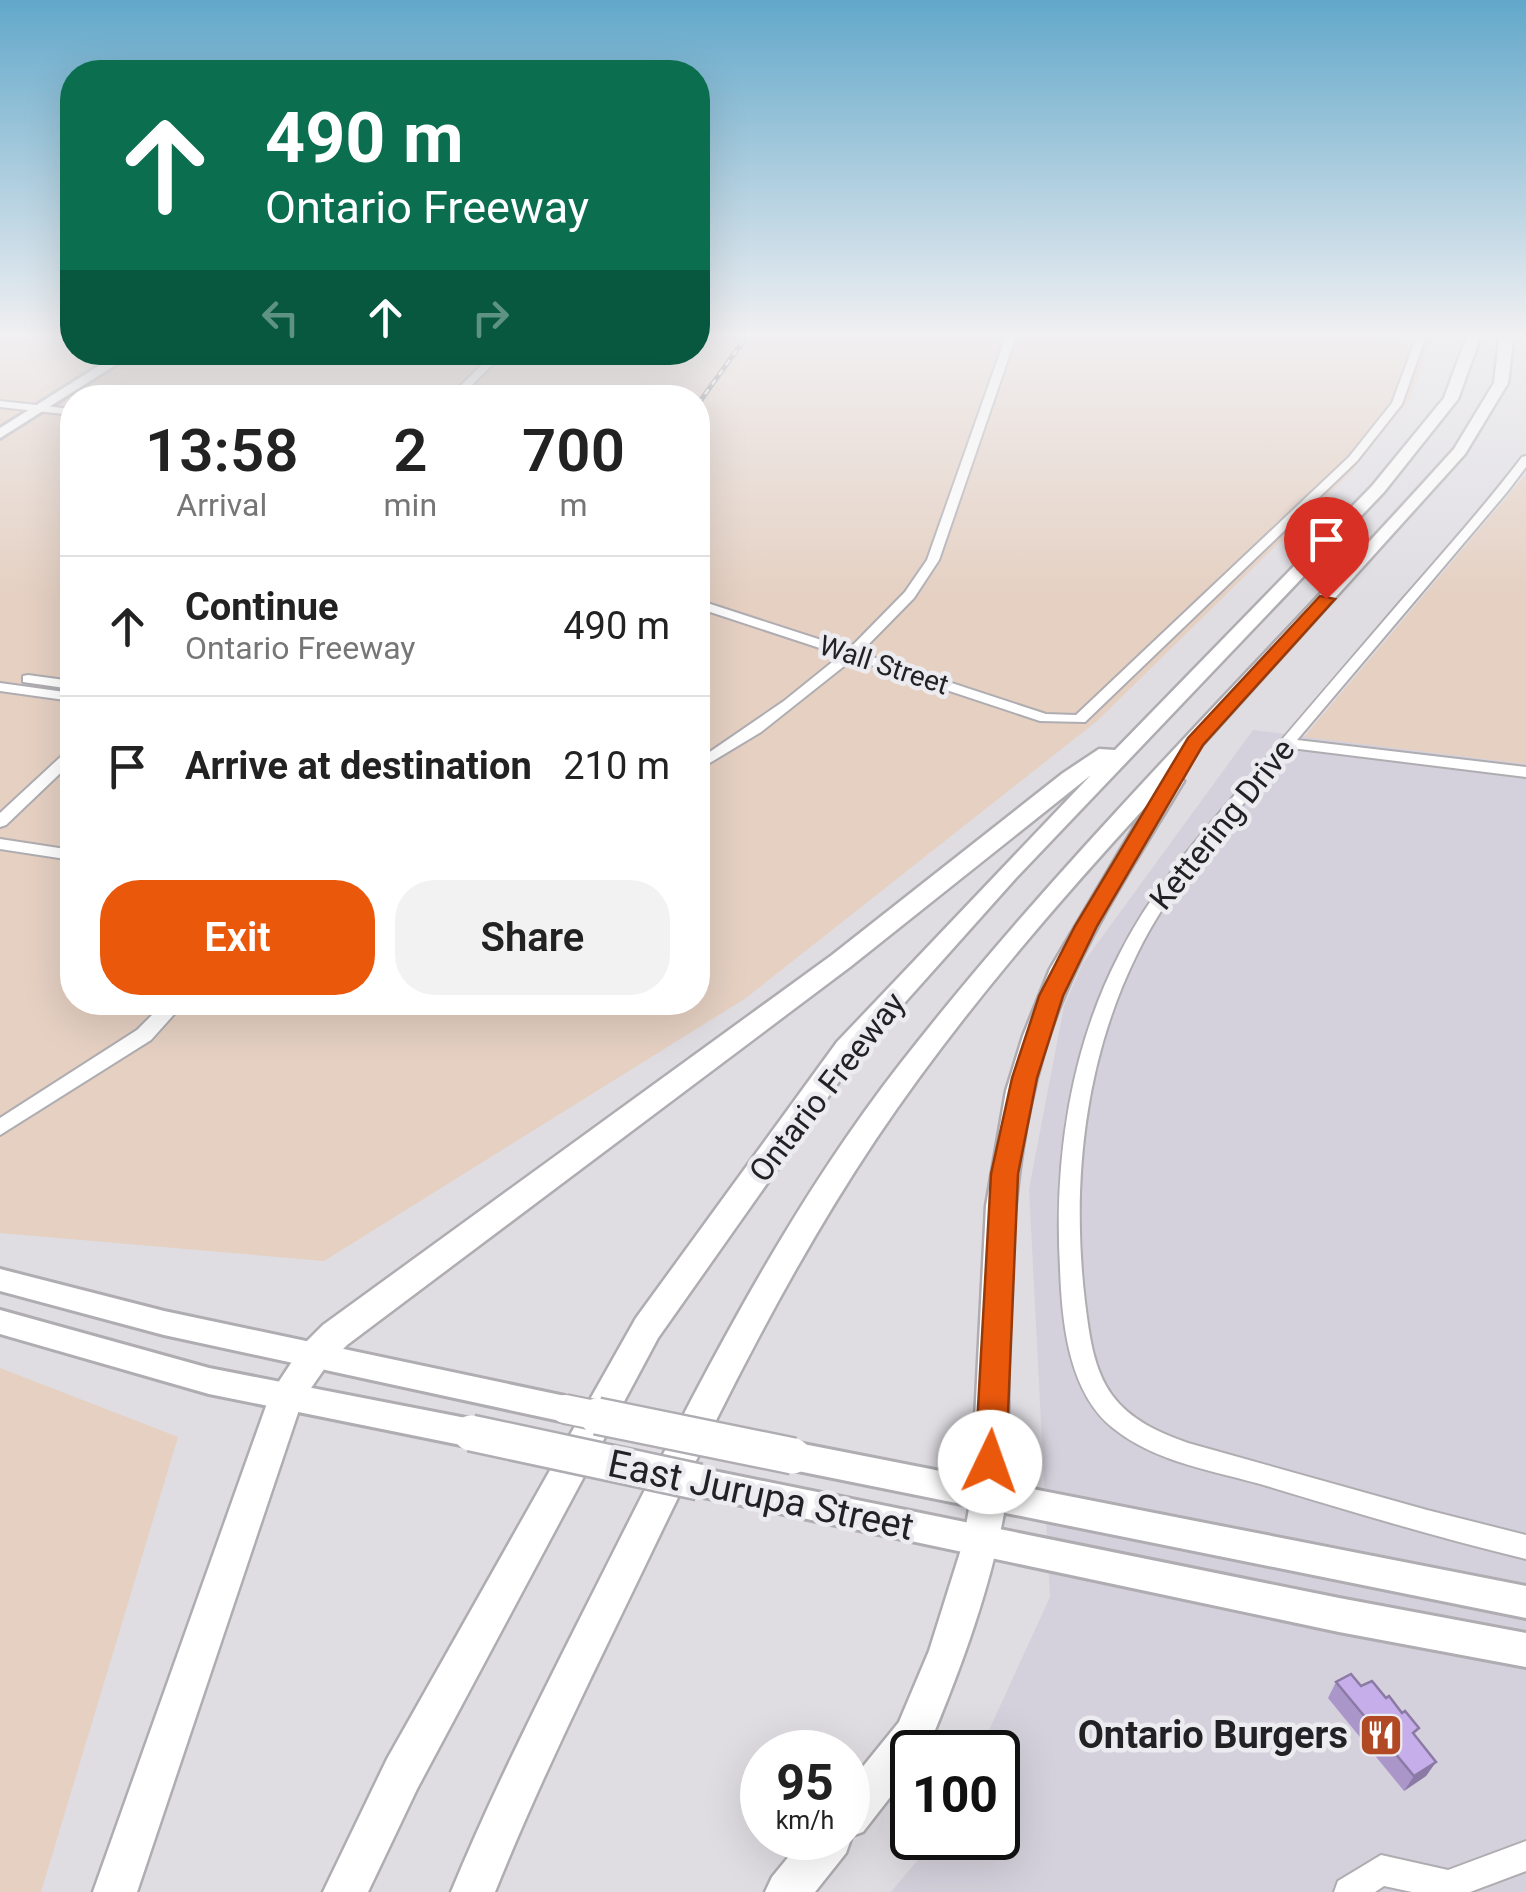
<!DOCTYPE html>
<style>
body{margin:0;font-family:Roboto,sans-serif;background:#f2f2f2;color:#222;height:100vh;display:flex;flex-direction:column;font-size:38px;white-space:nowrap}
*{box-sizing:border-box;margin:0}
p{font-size:32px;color:#767676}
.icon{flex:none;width:55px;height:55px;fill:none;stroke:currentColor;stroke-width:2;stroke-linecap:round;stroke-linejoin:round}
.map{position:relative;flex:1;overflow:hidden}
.panel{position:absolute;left:60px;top:385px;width:650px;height:630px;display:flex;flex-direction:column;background:#fff;border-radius:40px;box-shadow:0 10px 40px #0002}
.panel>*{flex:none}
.hud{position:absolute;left:60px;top:60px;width:650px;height:305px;border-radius:40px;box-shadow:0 10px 40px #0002;background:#0b6e4f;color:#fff;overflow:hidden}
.speed{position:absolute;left:740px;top:1730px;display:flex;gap:20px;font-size:50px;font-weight:700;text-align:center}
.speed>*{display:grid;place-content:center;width:130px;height:130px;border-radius:50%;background:#fff;box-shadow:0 10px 40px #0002;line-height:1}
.speed small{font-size:25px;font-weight:400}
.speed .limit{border:5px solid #111;border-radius:15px;background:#fff;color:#111}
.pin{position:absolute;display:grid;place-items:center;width:85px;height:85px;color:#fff;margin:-102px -42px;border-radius:50% 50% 50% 0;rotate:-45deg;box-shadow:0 0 10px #0007}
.pin .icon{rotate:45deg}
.me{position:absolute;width:110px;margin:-55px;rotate:3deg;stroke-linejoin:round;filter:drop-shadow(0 0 8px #0008)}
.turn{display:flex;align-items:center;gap:35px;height:210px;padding:0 40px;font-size:45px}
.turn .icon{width:130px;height:130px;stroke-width:2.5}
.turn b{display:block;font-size:70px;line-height:85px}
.lanes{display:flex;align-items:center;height:95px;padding:0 40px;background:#0003;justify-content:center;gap:50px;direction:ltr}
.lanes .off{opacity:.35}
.eta{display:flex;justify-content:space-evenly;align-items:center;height:170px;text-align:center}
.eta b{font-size:60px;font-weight:600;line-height:70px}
.cta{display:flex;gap:20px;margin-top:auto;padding:20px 40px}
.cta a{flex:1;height:115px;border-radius:40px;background:#ea580c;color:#fff;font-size:40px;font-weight:600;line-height:115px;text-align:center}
.cta a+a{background:#f2f2f2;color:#222}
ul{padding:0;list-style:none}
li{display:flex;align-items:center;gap:30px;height:140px;padding:0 40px;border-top:2px solid #e0e0e0}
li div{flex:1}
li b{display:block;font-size:38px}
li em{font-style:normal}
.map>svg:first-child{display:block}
.built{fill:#d5d1dc}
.industrial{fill:#e5d0c2;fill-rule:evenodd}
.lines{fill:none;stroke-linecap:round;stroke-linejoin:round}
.minor-casing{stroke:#afadb1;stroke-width:4}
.major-casing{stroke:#afadb1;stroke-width:6}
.highway-casing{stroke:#afadb1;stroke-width:5}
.minor{fill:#fff;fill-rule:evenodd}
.major{fill:#fff;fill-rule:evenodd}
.highway{fill:#fff;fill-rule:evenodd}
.rail-casing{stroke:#666468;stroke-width:5}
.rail{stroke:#ecebef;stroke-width:2.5;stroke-dasharray:6;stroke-linecap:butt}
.major-bridge-far1-casing{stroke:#afadb1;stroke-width:32;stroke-linecap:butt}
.major-bridge-casing{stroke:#afadb1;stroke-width:40;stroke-linecap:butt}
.major-bridge-far1{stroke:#fff;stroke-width:28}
.major-bridge{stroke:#fff;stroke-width:35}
.wall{fill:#aa96c9}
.shaded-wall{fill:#8b7aa4}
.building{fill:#c6aeea;stroke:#8b7aa4;stroke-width:2.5}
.route{fill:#ea580c;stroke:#983908;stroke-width:2.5}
.labels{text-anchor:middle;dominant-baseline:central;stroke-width:9;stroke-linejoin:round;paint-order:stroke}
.far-street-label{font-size:28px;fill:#222123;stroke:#ecebef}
.street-label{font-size:32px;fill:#222123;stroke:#ecebef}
.near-street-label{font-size:38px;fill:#222123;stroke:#ecebef}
.near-poi-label{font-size:38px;font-weight:bold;fill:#222123;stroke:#ecebef;text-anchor:end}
</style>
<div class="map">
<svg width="1526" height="1892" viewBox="0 0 1526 1892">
<rect width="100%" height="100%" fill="#dfdde2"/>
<!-- built -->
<path class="built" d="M 1253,730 L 1526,764 L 1526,1892 L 891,1892 L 936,1838 L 998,1838 L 998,1752 L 979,1752 L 1050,1597 L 1029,1189 L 1064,1006 L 1083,963 Z"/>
<!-- industrial -->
<path class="industrial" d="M 0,333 L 72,333 L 72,352 L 698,352 L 698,333 L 1430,333 L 1431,340 L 1410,399 L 1351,472 L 1097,721 L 746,998 L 324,1261 L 0,1233 ZM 72,398 L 698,398 L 698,1002 L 72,1002 Z
M 1526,474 L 1526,764 L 1304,737 Z
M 0,1368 L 178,1437 L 41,1892 L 0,1892 Z"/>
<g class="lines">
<!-- minor casing -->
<g class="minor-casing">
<path id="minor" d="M 1007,333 L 1017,333 L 939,560 L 914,598 L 860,653 L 1046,714 L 1076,715 L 1349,457 L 1392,403 L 1415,341 L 1362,333 L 1416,336 L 1417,333 L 1427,333 L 1402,404 L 1357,461 L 1085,722 L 1040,721 L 853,659 L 761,732 L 698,770 L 698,760 L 784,701 L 841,655 L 698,608 L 698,600 L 849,649 L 851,647 L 905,592 L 927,560 Z
M 495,352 L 505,352 L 459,398 L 448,398 Z
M 0,401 L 72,409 L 72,415 L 0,407 Z
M 1526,456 L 1526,467 L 1507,492 L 1297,740 L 1526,767 L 1526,777 L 1291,748 C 1236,814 1175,876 1137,954 C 1084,1061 1071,1184 1085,1302 C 1089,1333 1093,1369 1112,1395 C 1130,1420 1160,1433 1188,1443 L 1427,1510 L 1526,1535 L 1526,1559 C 1439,1538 1353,1512 1267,1486 C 1216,1471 1156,1463 1113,1428 C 1068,1392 1062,1321 1060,1268 C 1054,1160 1070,1049 1120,953 C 1154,886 1203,832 1251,776 C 1300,718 1350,660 1400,602 C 1442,554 1484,507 1522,457 Z
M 28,675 L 72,681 L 72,689 L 23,682 L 23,676 Z
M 0,683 L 72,693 L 72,701 L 0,691 Z
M 72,750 L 72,762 L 6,825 L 0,827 L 0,813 L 67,751 Z
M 0,839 L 72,850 L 72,860 L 0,849 Z
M 165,1002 L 185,1002 L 151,1040 L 0,1135 L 0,1118 L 137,1030 Z
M 1526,1841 L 1526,1871 L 1470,1892 L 1412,1892 L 1384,1886 L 1375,1892 L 1334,1892 L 1338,1881 L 1381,1855 L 1448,1870 Z"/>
</g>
<!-- major casing -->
<g class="major-casing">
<path id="major" d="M 121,352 L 136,352 L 0,438 L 0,428 Z
M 0,1269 L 164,1311 L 565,1396 L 576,1400 L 580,1409 L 576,1418 L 565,1422 L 164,1335 L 0,1291 Z
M 0,1310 L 209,1368 L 471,1419 L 482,1423 L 486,1433 L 482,1443 L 471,1447 L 209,1394 L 0,1334 Z
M 793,1442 L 1526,1586 L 1526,1618 L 793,1470 L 782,1466 L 777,1456 L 782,1446 Z
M 699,1468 L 1339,1598 L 1526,1633 L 1526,1667 L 1339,1632 L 699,1496 L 688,1492 L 683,1482 L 688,1472 Z"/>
</g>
<!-- highway casing -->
<g class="highway-casing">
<path id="highway" d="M 1468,333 L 1482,333 L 1458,399 L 1384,492 L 1016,878 L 857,1056 L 658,1338 L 417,1789 L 368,1892 L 323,1892 L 387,1759 L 636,1318 L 837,1042 L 1091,775 L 850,967 L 347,1345 L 327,1365 L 302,1401 L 137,1892 L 93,1892 L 270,1395 L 303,1345 L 323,1325 L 832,955 L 1063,773 L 1099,749 L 1115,750 L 1372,486 L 1444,398 Z
M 1500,333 L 1514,333 L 1508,383 L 1465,454 L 1175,775 L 1184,781 C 1141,853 1094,923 1062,1001 C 999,1156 1011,1333 1007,1497 C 992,1586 961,1668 927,1750 L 912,1752 L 912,1769 L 863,1832 L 852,1836 L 846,1853 L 815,1892 L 765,1892 L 772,1877 L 804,1838 L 848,1838 L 848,1785 L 899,1722 L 929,1651 L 963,1543 L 971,1497 L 986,1206 L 1006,1091 L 1023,1036 L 1050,969 L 1147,805 C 1051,910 956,1020 876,1139 C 785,1275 714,1422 643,1570 C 592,1676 539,1782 495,1892 L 451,1892 C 501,1771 562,1655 620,1539 C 703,1375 787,1209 900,1064 C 1070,846 1270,654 1454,449 L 1494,383 Z"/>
</g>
<!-- minor -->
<use href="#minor" class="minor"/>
<!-- major -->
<use href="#major" class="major"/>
<!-- highway -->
<use href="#highway" class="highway"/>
<!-- rail casing -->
<g class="rail-casing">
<path id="rail" d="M 698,404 L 749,333"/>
</g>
<!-- rail -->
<use href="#rail" class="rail"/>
<!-- major-bridge-far1 casing -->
<g class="major-bridge-far1-casing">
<path id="major-bridge-far1" d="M 565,1409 L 609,1418"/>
</g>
<!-- major-bridge casing -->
<g class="major-bridge-casing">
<path id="major-bridge" d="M 597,1416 L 793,1456
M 471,1433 L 699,1482"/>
</g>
<!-- major-bridge-far1 -->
<use href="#major-bridge-far1" class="major-bridge-far1"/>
<!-- major-bridge -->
<use href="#major-bridge" class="major-bridge"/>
</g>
<!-- wall -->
<path class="wall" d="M 1336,1682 L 1361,1686 L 1414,1735 L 1436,1762 L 1426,1776 L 1404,1791 L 1328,1698 Z"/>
<!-- shaded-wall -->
<path class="shaded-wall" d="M 1436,1762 L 1426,1776 L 1404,1791 L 1414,1776 Z"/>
<!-- building -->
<path class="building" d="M 1351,1674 L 1361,1686 L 1372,1681 L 1386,1698 L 1389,1696 L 1402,1713 L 1405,1711 L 1419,1728 L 1413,1733 L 1436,1762 L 1414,1776 L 1336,1682 Z"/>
<!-- sky -->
<linearGradient id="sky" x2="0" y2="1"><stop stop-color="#62a8ca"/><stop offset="0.56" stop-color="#f1f0f2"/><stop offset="1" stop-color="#f1f0f2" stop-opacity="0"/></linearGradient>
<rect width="1526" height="598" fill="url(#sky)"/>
<!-- route -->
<path class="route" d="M 1320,596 L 1335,599 L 1203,745 L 1097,926 L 1063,996 L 1037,1078 L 1018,1174 L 1006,1462 L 1002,1472 L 990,1477 L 979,1472 L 975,1462 L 991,1174 L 1012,1078 L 1039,996 L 1075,926 L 1188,738 Z"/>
<!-- icons -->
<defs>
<g id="restaurant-square" transform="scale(2.25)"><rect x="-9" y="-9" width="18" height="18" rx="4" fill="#b14a24" stroke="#ecebef"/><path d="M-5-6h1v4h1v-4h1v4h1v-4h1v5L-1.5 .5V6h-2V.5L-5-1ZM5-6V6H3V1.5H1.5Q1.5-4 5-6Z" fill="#fff"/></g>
</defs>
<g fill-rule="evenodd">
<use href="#restaurant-square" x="1381" y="1735"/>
</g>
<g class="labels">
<!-- far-street labels -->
<g class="far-street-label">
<text transform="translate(884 665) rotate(18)">Wall Street</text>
</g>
<!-- street labels -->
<g class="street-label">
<text transform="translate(1222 824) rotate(-51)">Kettering Drive</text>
<text transform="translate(827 1087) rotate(-52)">Ontario Freeway</text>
</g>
<!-- near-street labels -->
<g class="near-street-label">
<text transform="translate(761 1495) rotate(12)">East Jurupa Street</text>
</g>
<!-- near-poi labels -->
<g class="near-poi-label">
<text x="1348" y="1735">Ontario Burgers</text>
</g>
</g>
</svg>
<div class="speed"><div>95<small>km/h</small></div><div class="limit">100</div></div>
<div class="pin" style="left:1326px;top:599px;background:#d93025"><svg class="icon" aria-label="arrive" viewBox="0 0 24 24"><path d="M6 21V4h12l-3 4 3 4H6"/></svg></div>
<svg class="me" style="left:990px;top:1462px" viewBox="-20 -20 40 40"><circle r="19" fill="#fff"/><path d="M0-13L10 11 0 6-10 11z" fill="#ea580c"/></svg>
<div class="hud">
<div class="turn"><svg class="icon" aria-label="ahead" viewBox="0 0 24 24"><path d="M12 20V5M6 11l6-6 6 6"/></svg><div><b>490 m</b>Ontario Freeway</div></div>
<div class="lanes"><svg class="icon off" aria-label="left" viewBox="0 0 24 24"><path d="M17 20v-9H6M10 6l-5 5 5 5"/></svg><svg class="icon" aria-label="ahead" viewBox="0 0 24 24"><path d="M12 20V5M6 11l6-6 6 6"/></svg><svg class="icon off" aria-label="right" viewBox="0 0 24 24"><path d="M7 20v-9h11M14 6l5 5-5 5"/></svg></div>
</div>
<section class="panel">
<div class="eta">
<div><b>13:58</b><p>Arrival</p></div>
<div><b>2</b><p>min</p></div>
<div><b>700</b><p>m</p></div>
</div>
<ul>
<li><svg class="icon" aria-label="ahead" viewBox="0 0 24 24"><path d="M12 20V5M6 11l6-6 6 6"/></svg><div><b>Continue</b><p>Ontario Freeway</p></div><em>490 m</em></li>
<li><svg class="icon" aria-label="arrive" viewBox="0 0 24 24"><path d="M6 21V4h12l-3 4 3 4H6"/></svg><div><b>Arrive at destination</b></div><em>210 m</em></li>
</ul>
<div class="cta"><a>Exit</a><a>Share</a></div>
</section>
</div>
